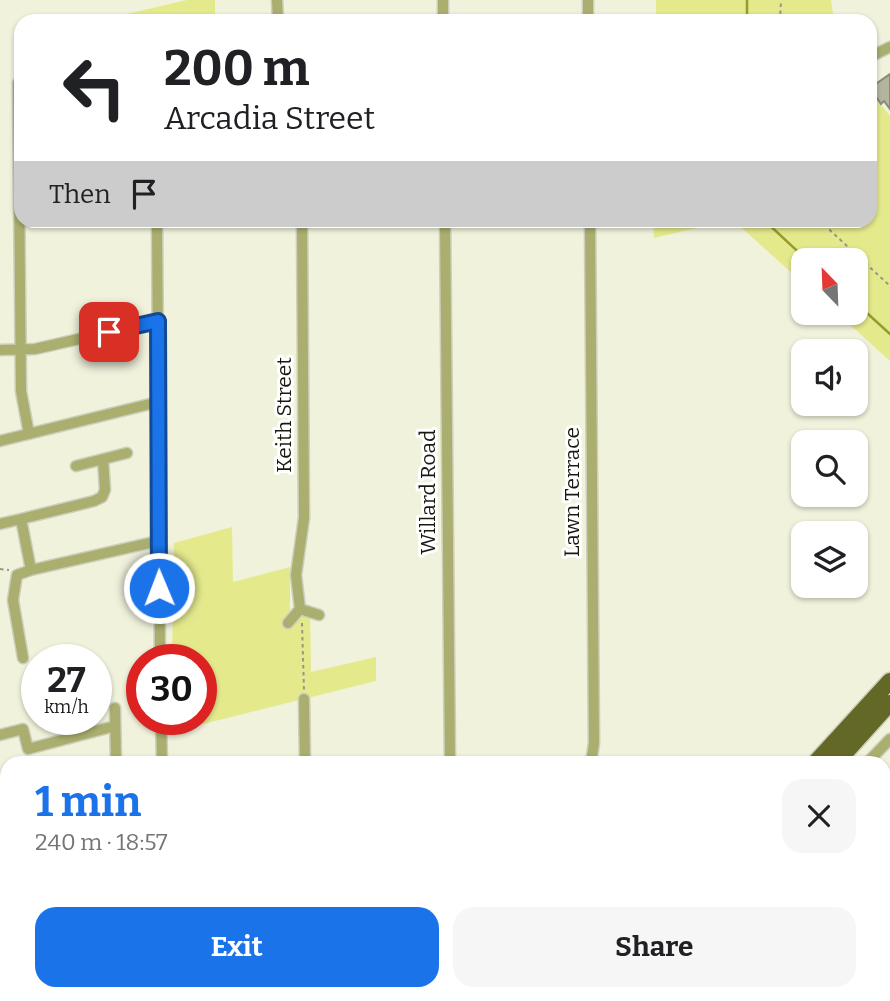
<!DOCTYPE html>
<meta charset="utf-8">
<style>
body{margin:0;font-family:Bitter,serif;background:#f6f6f6;color:#202124;height:100vh;display:flex;flex-direction:column;font-size:26px;white-space:nowrap}
*{box-sizing:border-box;margin:0}
p{font-size:23px;color:#757577}
.icon{flex:none;width:38px;height:38px;fill:none;stroke:currentColor;stroke-width:2;stroke-linecap:round;stroke-linejoin:round}
.map{position:relative;flex:1;overflow:hidden}
.panel{position:absolute;left:0px;top:756px;width:891px;height:245px;display:flex;flex-direction:column;background:#fff;border-radius:21px 21px 0 0;box-shadow:0 2px 5px #0004}
.panel>*{flex:none}
.guide{position:absolute;left:14px;top:14px;width:863px;height:214px;border-radius:21px;box-shadow:0 2px 5px #0004;background:#fff;color:#202124;overflow:hidden}
.needle{width:46px;rotate:337deg}
.controls{position:absolute;left:791px;top:248px;display:grid;gap:14px}
.controls a{display:grid;place-items:center;width:77px;height:77px;border-radius:14px;background:#fff;box-shadow:0 2px 5px #0004;font-size:35px}
.speed{position:absolute;left:21px;top:644px;display:flex;gap:14px;font-size:35px;font-weight:700;text-align:center}
.speed>*{display:grid;place-content:center;width:91px;height:91px;border-radius:50%;background:#fff;box-shadow:0 2px 5px #0004;line-height:1}
.speed small{font-size:18px;font-weight:400}
.speed .limit{border:10px solid #d22;background:#fff;color:#111}
.pin{position:absolute;display:grid;place-items:center;width:60px;height:60px;color:#fff;margin:-30px;border-radius:14px;box-shadow:0 4px 10px #0006}
.me{position:absolute;width:77px;margin:-38px;rotate:359deg;stroke-linejoin:round;filter:drop-shadow(0 0 5px #0008)}
.turn{display:flex;align-items:center;gap:24px;height:147px;padding:0 35px;font-size:32px}
.turn .icon{width:91px;height:91px;stroke-width:2.5}
.turn b{display:block;font-size:49px;line-height:60px}
.then{display:flex;align-items:center;height:66px;padding:0 35px;background:#0003;gap:14px;font-size:26px}
.round{display:grid;place-items:center;flex:none;width:74px;height:74px;border-radius:21px;background:#f6f6f6}
.head{display:flex;align-items:center;justify-content:space-between;height:119px;padding:0 35px}
h1{font-size:42px;font-weight:700;line-height:52px;color:#1a73e8}
.primary-button{display:flex;gap:14px;margin-top:auto;padding:14px 35px}
.primary-button a{flex:1;height:80px;border-radius:21px;background:#1a73e8;color:#fff;font-size:28px;font-weight:700;line-height:80px;text-align:center}
.primary-button a+a{background:#f6f6f6;color:#202124}
.map>svg:first-child{display:block}
.green{fill:#e4ea8c}
.lines{fill:none;stroke-linecap:round;stroke-linejoin:round}
.stream{stroke:#979b2d;stroke-width:2.5}
.building{fill:#b3b59f;stroke:#8a8c77;stroke-width:2}
.minor-casing{stroke:#cdcfbc;stroke-width:13}
.trunk-casing{stroke:#cdcfbc;stroke-width:19}
.path{stroke:#959787;stroke-width:2;stroke-dasharray:3.5 3.5;stroke-linecap:butt}
.minor{stroke:#aaae6e;stroke-width:10}
.trunk{stroke:#646827;stroke-width:16}
.route-casing{stroke:#114b97;stroke-width:18}
.route{stroke:#1a73e8;stroke-width:12}
.labels{text-anchor:middle;dominant-baseline:central;stroke-width:6;stroke-linejoin:round;paint-order:stroke}
.street-label{font-size:21px;fill:#181911;stroke:#fff}
</style>
<div class="map">
<svg width="890" height="1001" viewBox="0 0 890 1001">
<rect width="100%" height="100%" fill="#f0f2dc"/>
<!-- green -->
<path class="green" d="M 187,0 L 215,0 L 215,21 L 97,21 Z
M 656,0 L 831,0 L 834,21 L 656,21 Z
M 870,90 L 890,116 L 890,361 L 837,313 L 856,313 L 856,261 L 803,261 L 803,283 L 734,221 L 870,220 Z
M 653,221 L 653,220 L 726,221 L 654,238 Z
M 232,527 L 233,582 L 290,567 L 290,612 L 310,607 L 311,672 L 376,657 L 376,681 L 171,732 L 172,719 L 201,719 L 201,660 L 172,660 L 174,543 Z"/>
<g class="lines">
<!-- stream -->
<path class="stream" d="M 747,0 L 747,21
M 764,220 L 808,261
M 856,303 L 890,334"/>
</g>
<!-- building -->
<path class="building" d="M 890,74 L 890,109 L 884,101 L 881,104 L 870,88 Z
M 7,985 L 7,994 L 39,994 L 41,1001 L 0,1001 L 0,987 Z"/>
<g class="lines">
<!-- minor casing -->
<g class="minor-casing">
<path id="minor" d="M 277,0 L 278,21
M 443,0 L 443,21
M 588,0 L 588,21
M 870,57 L 890,47
M 18,83 L 21,391 L 29,434
M 157,220 L 160,660
M 445,220 L 450,763
M 590,220 L 594,743 L 591,763
M 0,350 L 35,349 L 158,321
M 0,441 L 158,402
M 76,466 L 127,453
M 0,524 L 21,519
M 31,570 L 21,519 L 94,501 L 102,497 L 105,490 L 103,459
M 300,609 L 296,575 L 304,518 L 302,220
M 288,623 L 300,609 L 319,615
M 23,658 L 13,600 L 17,575 L 31,570 L 158,541
M 304,699 L 305,763
M 115,708 L 116,763
M 161,719 L 162,763
M 0,735 L 23,729 L 28,749 L 115,726
M 867,763 L 890,739
M 0,812 L 7,810
M 0,879 L 7,878
M 0,952 L 7,950
M 869,994 L 871,1001
M 434,1001 L 463,994
M 794,1001 L 802,994"/>
</g>
<!-- trunk casing -->
<g class="trunk-casing">
<path id="trunk" d="M 815,763 L 890,681
M 836,763 L 890,703
M 265,1001 L 294,994
M 333,1001 L 362,994"/>
</g>
<!-- path -->
<path class="path" d="M 780,21 L 781,0
M 819,220 L 890,286
M 0,569 L 9,570
M 302,623 L 304,691"/>
<!-- minor -->
<use href="#minor" class="minor"/>
<!-- trunk -->
<use href="#trunk" class="trunk"/>
</g>
<g class="lines">
<!-- route casing -->
<g class="route-casing">
<path id="route" d="M 109,332 L 158,321 L 159,588"/>
</g>
<!-- route -->
<use href="#route" class="route"/>
</g>
<g class="labels">
<!-- street labels -->
<g class="street-label">
<text transform="translate(284 415) rotate(-90)">Keith Street</text>
<text transform="translate(428 492) rotate(-90)">Willard Road</text>
<text transform="translate(572 492) rotate(-90)">Lawn Terrace</text>
</g>
</g>
</svg>
<div class="controls">
<a><svg class="needle" viewBox="-14 -14 28 28"><path d="M0-13l5 13h-10z" fill="#e53935"/><path d="M0 13l5-13h-10z" fill="#757577"/></svg></a>
<a><svg class="icon" aria-label="sound" viewBox="0 0 24 24"><path d="M4 9h4l5-4v14l-5-4H4zM17 9q2 3 0 6"/></svg></a>
<a><svg class="icon" aria-label="search" viewBox="0 0 24 24"><circle cx="10" cy="10" r="6"/><path d="M15 15l6 6"/></svg></a>
<a><svg class="icon" aria-label="layers" viewBox="0 0 24 24"><path d="M12 4l9 5-9 5-9-5zM3 14l9 5 9-5"/></svg></a>
</div>
<div class="speed"><div>27<small>km/h</small></div><div class="limit">30</div></div>
<div class="pin" style="left:109px;top:332px;background:#d93025"><svg class="icon" aria-label="arrive" viewBox="0 0 24 24"><path d="M6 21V4h12l-3 4 3 4H6"/></svg></div>
<svg class="me" style="left:159px;top:588px" viewBox="-20 -20 40 40"><circle r="17" fill="#1a73e8" stroke="#fff" stroke-width="3"/><path d="M0-11L8 9 0 5-8 9z" fill="#fff"/></svg>
<div class="guide">
<div class="turn"><svg class="icon" aria-label="left" viewBox="0 0 24 24"><path d="M17 20v-9H6M10 6l-5 5 5 5"/></svg><div><b>200 m</b>Arcadia Street</div></div>
<div class="then">Then<svg class="icon" aria-label="arrive" viewBox="0 0 24 24"><path d="M6 21V4h12l-3 4 3 4H6"/></svg></div>
</div>
<section class="panel">
<div class="head"><div><h1>1 min</h1><p>240 m · 18:57</p></div><a class="round"><svg class="icon" aria-label="close" viewBox="0 0 24 24"><path d="M6 6l12 12M18 6L6 18"/></svg></a></div>
<div class="primary-button"><a>Exit</a><a>Share</a></div>
</section>
</div>
